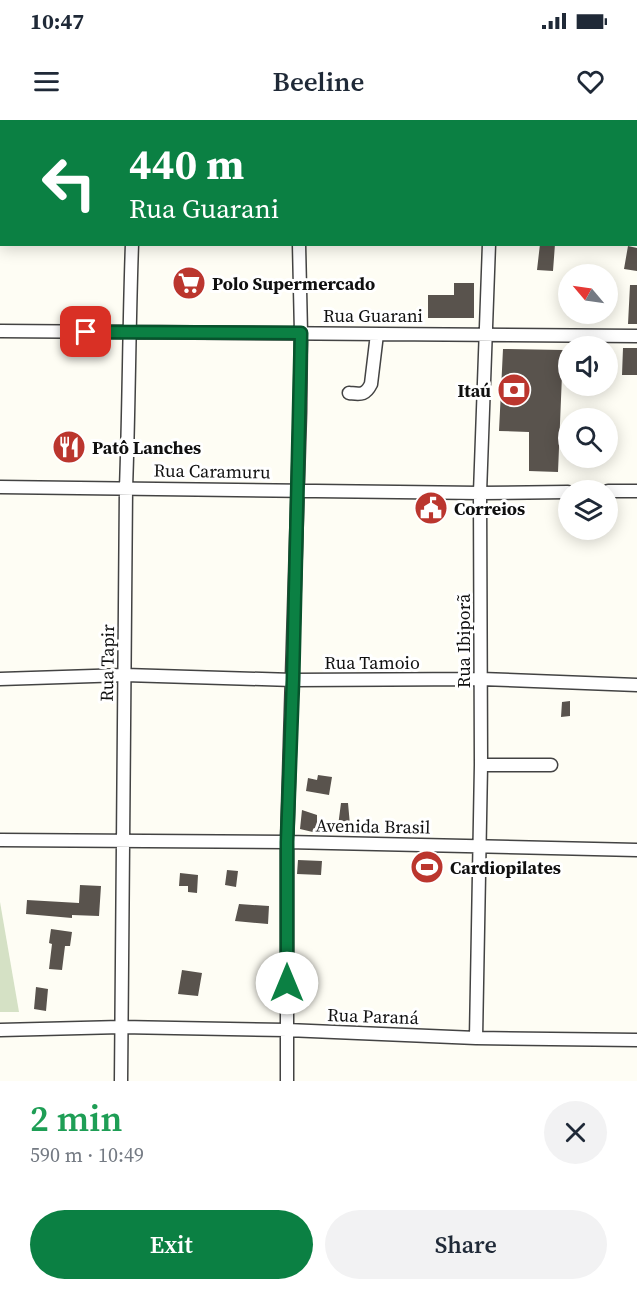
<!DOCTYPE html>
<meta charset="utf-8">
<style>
body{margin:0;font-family:"Source Serif 4",serif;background:#f2f2f3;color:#1f2937;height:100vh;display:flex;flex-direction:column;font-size:22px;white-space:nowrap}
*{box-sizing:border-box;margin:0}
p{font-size:20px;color:#747a83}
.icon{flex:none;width:33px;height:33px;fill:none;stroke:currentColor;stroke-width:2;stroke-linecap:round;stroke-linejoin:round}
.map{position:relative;height:961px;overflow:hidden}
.sheet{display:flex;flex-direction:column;background:#fff;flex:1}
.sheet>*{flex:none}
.guide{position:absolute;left:0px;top:0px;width:638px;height:126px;box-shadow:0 3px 15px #0003;background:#0b8043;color:#fff;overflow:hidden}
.needle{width:39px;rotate:299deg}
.buttons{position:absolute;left:558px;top:144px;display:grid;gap:12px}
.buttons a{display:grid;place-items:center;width:60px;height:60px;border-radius:50%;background:#fff;box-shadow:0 3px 15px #0003;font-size:30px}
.pin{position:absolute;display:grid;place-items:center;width:51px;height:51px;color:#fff;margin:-26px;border-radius:12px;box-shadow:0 3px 9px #0006}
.me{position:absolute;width:66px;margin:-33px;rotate:0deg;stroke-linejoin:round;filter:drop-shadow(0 0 4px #0008)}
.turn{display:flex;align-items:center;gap:21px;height:126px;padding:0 30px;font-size:27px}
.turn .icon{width:78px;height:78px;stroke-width:2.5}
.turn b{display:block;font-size:42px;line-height:51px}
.round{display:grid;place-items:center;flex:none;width:63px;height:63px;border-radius:32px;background:#f2f2f3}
.overview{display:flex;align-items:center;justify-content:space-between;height:102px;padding:0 30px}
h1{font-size:36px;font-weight:600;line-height:45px;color:#1e9e55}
.action{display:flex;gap:12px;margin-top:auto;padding:12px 30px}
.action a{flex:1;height:69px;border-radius:36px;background:#0b8043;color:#fff;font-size:24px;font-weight:600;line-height:69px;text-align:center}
.action a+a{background:#f2f2f3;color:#1f2937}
.status{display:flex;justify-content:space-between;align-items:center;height:42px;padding:0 30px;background:#fff;direction:ltr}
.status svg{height:16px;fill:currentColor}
header{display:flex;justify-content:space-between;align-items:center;height:78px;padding:0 30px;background:#fff;font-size:27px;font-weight:600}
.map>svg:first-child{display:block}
.cemetery{fill:#d5e1c5}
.building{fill:#59534d}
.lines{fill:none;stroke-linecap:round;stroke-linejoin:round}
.minor-casing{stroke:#434343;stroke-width:15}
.minor{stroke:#fff;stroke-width:12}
.route-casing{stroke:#07532c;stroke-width:15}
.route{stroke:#0b8043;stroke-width:10}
.labels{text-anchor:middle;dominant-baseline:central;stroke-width:6;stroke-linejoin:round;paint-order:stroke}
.poi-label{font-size:18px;font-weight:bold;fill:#101010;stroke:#fff;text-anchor:start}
.street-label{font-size:18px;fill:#101010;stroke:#fff}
</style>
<div class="status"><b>10:47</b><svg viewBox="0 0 49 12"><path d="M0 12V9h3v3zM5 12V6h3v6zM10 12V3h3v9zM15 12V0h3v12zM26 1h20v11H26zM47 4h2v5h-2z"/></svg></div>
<header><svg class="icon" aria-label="menu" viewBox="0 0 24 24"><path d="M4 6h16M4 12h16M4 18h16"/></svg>Beeline<svg class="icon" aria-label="heart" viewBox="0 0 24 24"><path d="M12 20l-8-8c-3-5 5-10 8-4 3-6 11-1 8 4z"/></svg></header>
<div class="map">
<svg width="637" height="961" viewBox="0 0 637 961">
<rect width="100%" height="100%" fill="#fefdf4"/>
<!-- cemetery -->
<path class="cemetery" d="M 0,782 L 19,892 L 0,892 Z"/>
<!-- building -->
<path class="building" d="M 540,124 L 555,124 L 553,151 L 537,150 Z
M 628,126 L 637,128 L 637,151 L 624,149 Z
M 454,163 L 474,163 L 474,198 L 428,198 L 428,175 L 454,175 Z
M 630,165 L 637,165 L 637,204 L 628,204 Z
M 623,228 L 637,228 L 637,255 L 622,255 Z
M 503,229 L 563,230 L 558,352 L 529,351 L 529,312 L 499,311 Z
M 570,581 L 570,596 L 561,597 L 562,582 Z
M 318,655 L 332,657 L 329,675 L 306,671 L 308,658 L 317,660 Z
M 341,683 L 348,683 L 350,705 L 338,706 Z
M 302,690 L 317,695 L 317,713 L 300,709 Z
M 298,740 L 322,741 L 321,755 L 297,754 Z
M 227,750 L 238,751 L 236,767 L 225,765 Z
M 180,753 L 198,755 L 197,773 L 188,772 L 188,766 L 179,766 Z
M 80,765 L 101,766 L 99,796 L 72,795 L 72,798 L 26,794 L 27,780 L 79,783 Z
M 239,784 L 269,786 L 268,804 L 235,801 Z
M 51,809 L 72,812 L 70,826 L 65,826 L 62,850 L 49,849 L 52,824 L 49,823 Z
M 182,850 L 202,853 L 198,876 L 178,874 Z
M 36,867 L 48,869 L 46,891 L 34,889 Z"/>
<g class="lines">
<!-- minor casing -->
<g class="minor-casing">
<path id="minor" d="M 232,0 L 237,2
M 137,2 L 137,0
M 309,2 L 309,0
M 549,2 L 551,0
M 0,91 L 2,91
M 636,115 L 637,116
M 0,211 L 637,216
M 349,273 C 360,274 365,276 371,264 L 377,214
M 0,367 L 480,373 L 568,372
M 608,371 L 637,371
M 0,559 L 125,555 L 293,560 L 481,559 L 637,565
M 481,645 L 551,645
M 0,720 L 287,722 L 637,730
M 0,910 L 121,907 L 287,910 L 476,918 L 637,920
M 476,918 L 481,645 L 480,373 L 489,124
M 121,961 L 126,368 C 129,287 129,206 132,124
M 287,961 L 287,722 L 300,292 L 301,213 L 299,124"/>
</g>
<!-- minor -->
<use href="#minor" class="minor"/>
</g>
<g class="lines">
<!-- route casing -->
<g class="route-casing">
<path id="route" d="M 86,212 L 301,213 L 293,560 L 287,722 L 287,863"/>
</g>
<!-- route -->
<use href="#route" class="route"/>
</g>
<!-- icons -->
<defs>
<g id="supermarket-disc" transform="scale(1.725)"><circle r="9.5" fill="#bb362e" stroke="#fff"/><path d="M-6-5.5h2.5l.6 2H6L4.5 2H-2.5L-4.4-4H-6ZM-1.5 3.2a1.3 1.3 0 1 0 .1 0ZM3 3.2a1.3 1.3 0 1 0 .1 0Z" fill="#fff"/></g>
<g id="bank-disc" transform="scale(1.725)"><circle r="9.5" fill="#bb362e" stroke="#fff"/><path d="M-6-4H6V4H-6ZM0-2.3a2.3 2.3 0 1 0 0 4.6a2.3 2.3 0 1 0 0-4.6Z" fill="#fff"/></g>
<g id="restaurant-disc" transform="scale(1.725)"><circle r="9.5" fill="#bb362e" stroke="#fff"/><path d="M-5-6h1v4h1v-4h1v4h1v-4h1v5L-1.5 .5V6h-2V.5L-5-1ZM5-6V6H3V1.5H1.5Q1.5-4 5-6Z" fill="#fff"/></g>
<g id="civic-disc" transform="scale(1.725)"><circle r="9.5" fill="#bb362e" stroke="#fff"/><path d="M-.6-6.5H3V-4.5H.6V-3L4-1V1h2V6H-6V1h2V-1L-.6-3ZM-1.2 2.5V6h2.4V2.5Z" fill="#fff"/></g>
<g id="stadium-disc" transform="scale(1.725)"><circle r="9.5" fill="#bb362e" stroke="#fff"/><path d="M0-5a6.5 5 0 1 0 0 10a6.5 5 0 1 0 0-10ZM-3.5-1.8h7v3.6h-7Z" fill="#fff"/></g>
</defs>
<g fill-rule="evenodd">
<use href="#supermarket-disc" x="189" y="163"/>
<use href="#bank-disc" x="514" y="270"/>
<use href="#restaurant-disc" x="69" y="327"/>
<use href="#civic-disc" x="431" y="388"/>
<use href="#stadium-disc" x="427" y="747"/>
</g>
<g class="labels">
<!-- poi labels -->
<g class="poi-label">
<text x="212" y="163">Polo Supermercado</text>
<text x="491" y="270" text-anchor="end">Itaú</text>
<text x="92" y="327">Patô Lanches</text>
<text x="454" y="388">Correios</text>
<text x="450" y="747">Cardiopilates</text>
</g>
<!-- street labels -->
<g class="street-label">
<text x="373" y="195">Rua Guarani</text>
<text transform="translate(212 351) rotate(1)">Rua Caramuru</text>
<text transform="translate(463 521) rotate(-90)">Rua Ibiporã</text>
<text x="372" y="542">Rua Tamoio</text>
<text transform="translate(107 543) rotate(-89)">Rua Tapir</text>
<text transform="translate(373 706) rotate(1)">Avenida Brasil</text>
<text transform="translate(373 896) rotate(2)">Rua Paraná</text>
</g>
</g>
</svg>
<div class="buttons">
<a><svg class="needle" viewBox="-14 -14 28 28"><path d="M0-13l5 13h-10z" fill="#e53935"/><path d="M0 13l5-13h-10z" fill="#747a83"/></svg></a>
<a><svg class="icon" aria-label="sound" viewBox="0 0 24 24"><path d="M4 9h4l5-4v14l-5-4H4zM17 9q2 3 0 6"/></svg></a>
<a><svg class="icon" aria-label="search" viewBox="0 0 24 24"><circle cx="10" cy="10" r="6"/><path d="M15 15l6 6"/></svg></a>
<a><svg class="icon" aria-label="layers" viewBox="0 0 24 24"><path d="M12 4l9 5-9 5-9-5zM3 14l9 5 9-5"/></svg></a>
</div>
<div class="pin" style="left:86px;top:212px;background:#d93025"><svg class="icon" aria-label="arrive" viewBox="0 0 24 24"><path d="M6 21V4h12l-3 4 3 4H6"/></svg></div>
<svg class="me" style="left:287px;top:863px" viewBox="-20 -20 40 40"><circle r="19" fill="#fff"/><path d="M0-13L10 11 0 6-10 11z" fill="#0b8043"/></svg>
<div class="guide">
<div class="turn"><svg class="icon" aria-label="left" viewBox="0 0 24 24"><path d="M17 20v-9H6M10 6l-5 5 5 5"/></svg><div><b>440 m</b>Rua Guarani</div></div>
</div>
</div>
<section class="sheet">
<div class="overview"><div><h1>2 min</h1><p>590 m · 10:49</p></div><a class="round"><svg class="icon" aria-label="close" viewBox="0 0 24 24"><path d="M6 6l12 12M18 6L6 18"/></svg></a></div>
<div class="action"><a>Exit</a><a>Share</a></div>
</section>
